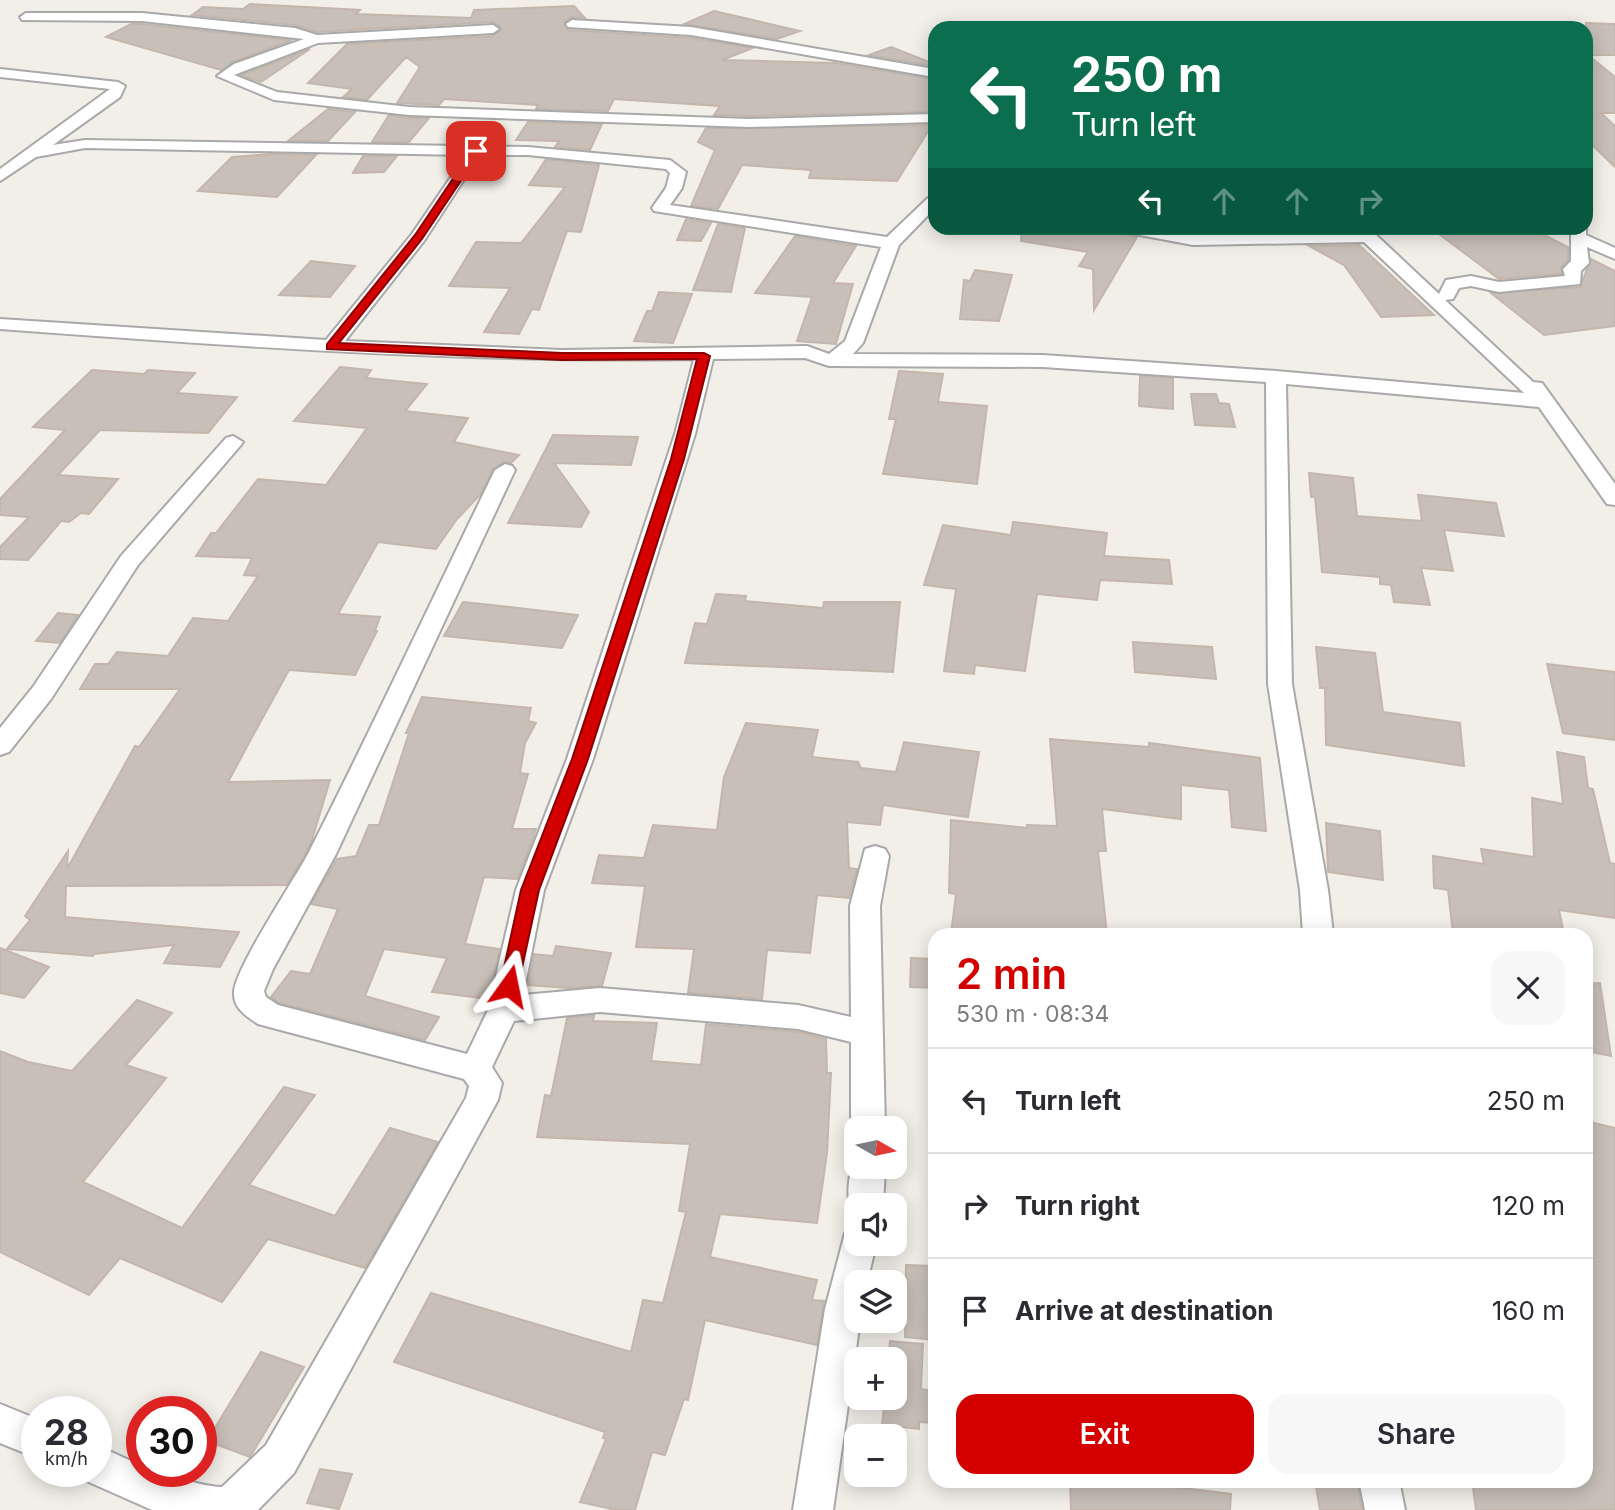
<!DOCTYPE html>
<meta charset="utf-8">
<style>
body{margin:0;font-family:Inter,sans-serif;background:#f7f7f7;color:#2b2b33;height:100vh;display:flex;flex-direction:column;font-size:26px;white-space:nowrap}
*{box-sizing:border-box;margin:0}
p{font-size:23px;color:#7c7c81}
.icon{flex:none;width:38px;height:38px;fill:none;stroke:currentColor;stroke-width:2;stroke-linecap:round;stroke-linejoin:round}
.map{position:relative;flex:1;overflow:hidden}
.details{position:absolute;left:928px;top:928px;width:665px;height:560px;display:flex;flex-direction:column;background:#fff;border-radius:21px;box-shadow:0 4px 18px #0003}
.details>*{flex:none}
.guide{position:absolute;left:928px;top:21px;width:665px;height:214px;border-radius:21px;box-shadow:0 4px 18px #0003;background:#0b6e4f;color:#fff;overflow:hidden}
.needle{width:46px;rotate:99deg}
.fabs{position:absolute;left:844px;top:1116px;display:grid;gap:14px}
.fabs a{display:grid;place-items:center;width:63px;height:63px;border-radius:14px;background:#fff;box-shadow:0 4px 18px #0003;font-size:35px}
.speed{position:absolute;left:21px;top:1396px;display:flex;gap:14px;font-size:35px;font-weight:700;text-align:center}
.speed>*{display:grid;place-content:center;width:91px;height:91px;border-radius:50%;background:#fff;box-shadow:0 4px 18px #0003;line-height:1}
.speed small{font-size:18px;font-weight:400}
.speed .limit{border:10px solid #d22;background:#fff;color:#111}
.pin{position:absolute;display:grid;place-items:center;width:60px;height:60px;color:#fff;margin:-30px;border-radius:14px;box-shadow:0 4px 10px #0006}
.me{position:absolute;width:77px;margin:-38px;rotate:12deg;stroke-linejoin:round;filter:drop-shadow(0 0 5px #0008)}
.turn{display:flex;align-items:center;gap:24px;height:147px;padding:0 28px;font-size:32px}
.turn .icon{width:91px;height:91px;stroke-width:2.5}
.turn b{display:block;font-size:49px;line-height:60px}
.lanes{display:flex;align-items:center;height:66px;padding:0 28px;background:#0003;justify-content:center;gap:35px;direction:ltr}
.lanes .off{opacity:.35}
.round{display:grid;place-items:center;flex:none;width:74px;height:74px;border-radius:21px;background:#f7f7f7}
.summary{display:flex;align-items:center;justify-content:space-between;height:119px;padding:0 28px}
h1{font-size:42px;font-weight:600;line-height:52px;color:#d40000}
.button{display:flex;gap:14px;margin-top:auto;padding:14px 28px}
.button a{flex:1;height:80px;border-radius:21px;background:#d40000;color:#fff;font-size:28px;font-weight:600;line-height:80px;text-align:center}
.button a+a{background:#f7f7f7;color:#2b2b33}
ul{padding:0;list-style:none}
li{display:flex;align-items:center;gap:21px;height:105px;padding:0 28px;border-top:2px solid #e1e1e2}
li div{flex:1}
li b{display:block;font-size:26px}
li em{font-style:normal}
.map>svg:first-child{display:block}
.building{fill:#c7bfb8;stroke:#c4b6ab;stroke-width:2}
.lines{fill:none;stroke-linecap:round;stroke-linejoin:round}
.minor-casing{stroke:#a9a9a9;stroke-width:4}
.minor{fill:#fff;fill-rule:evenodd}
.route{fill:#d40000;stroke:#8a0000;stroke-width:2}
</style>
<div class="map">
<svg width="1615" height="1510" viewBox="0 0 1615 1510">
<rect width="100%" height="100%" fill="#f2efe9"/>
<!-- building -->
<path class="building" d="M 250,4 L 360,10 L 356,14 L 471,18 L 474,10 L 574,6 L 585,18 L 572,17 L 565,22 L 568,30 L 691,38 L 753,48 L 722,60 L 835,63 L 934,79 L 934,112 L 749,116 L 714,115 L 720,106 L 614,99 L 608,111 L 536,109 L 538,105 L 444,99 L 439,105 L 397,103 L 420,67 L 406,57 L 367,100 L 343,97 L 352,89 L 308,83 L 347,44 L 493,36 L 501,28 L 493,22 L 317,32 L 295,25 L 192,15 L 203,7 L 243,9 Z
M 714,11 L 800,31 L 777,39 L 684,24 Z
M 1586,23 L 1615,24 L 1615,55 L 1588,55 L 1615,77 L 1615,113 L 1601,113 L 1615,126 L 1615,167 L 1586,139 Z
M 131,24 L 142,24 L 292,40 L 233,62 L 221,70 L 106,37 Z
M 891,47 L 934,64 L 934,66 L 869,55 Z
M 310,49 L 261,82 L 241,75 Z
M 328,109 L 355,112 L 328,141 L 288,141 Z
M 389,115 L 409,118 L 429,118 L 409,142 L 372,142 Z
M 528,122 L 602,124 L 590,150 L 555,147 L 559,141 L 516,140 Z
M 932,125 L 897,181 L 809,178 L 811,170 L 742,165 L 718,209 L 691,206 L 715,150 L 698,142 L 706,128 Z
M 271,154 L 316,155 L 277,197 L 198,191 L 232,157 Z
M 363,156 L 397,156 L 384,172 L 353,173 Z
M 546,159 L 599,165 L 581,232 L 567,231 L 539,310 L 532,309 L 519,334 L 484,332 L 510,288 L 449,286 L 476,242 L 521,243 L 565,187 L 529,185 Z
M 686,219 L 711,223 L 701,241 L 677,240 Z
M 718,224 L 745,228 L 731,292 L 693,290 Z
M 1022,228 L 1082,228 L 1137,237 L 1094,310 L 1093,269 L 1079,266 L 1088,252 L 1021,241 Z
M 1431,228 L 1531,228 L 1568,247 L 1568,260 L 1561,267 L 1562,274 L 1499,279 Z
M 795,236 L 856,246 L 833,283 L 853,284 L 836,344 L 797,341 L 812,297 L 755,293 Z
M 1359,245 L 1434,315 L 1381,317 L 1344,265 L 1309,246 Z
M 1591,259 L 1615,271 L 1615,326 L 1544,335 L 1491,293 L 1580,287 Z
M 311,261 L 355,266 L 330,297 L 279,295 Z
M 975,270 L 1012,275 L 999,321 L 960,319 L 964,280 L 970,281 Z
M 659,292 L 692,294 L 673,343 L 634,341 L 647,311 L 652,311 Z
M 340,367 L 371,370 L 366,378 L 427,384 L 405,411 L 468,418 L 454,442 L 519,455 L 511,463 L 504,462 L 493,469 L 480,495 L 457,519 L 436,549 L 378,542 L 338,614 L 380,617 L 375,631 L 377,631 L 355,675 L 289,670 L 256,730 L 228,782 L 330,780 L 311,843 L 300,863 L 287,885 L 66,886 L 65,917 L 239,932 L 220,967 L 164,963 L 174,945 L 94,954 L 93,956 L 7,949 L 30,920 L 25,916 L 68,851 L 67,869 L 135,746 L 139,747 L 180,689 L 80,689 L 95,664 L 108,664 L 117,652 L 168,656 L 193,618 L 228,621 L 258,576 L 244,575 L 252,558 L 196,556 L 211,533 L 216,533 L 258,479 L 326,485 L 367,428 L 294,421 Z
M 92,370 L 144,374 L 148,370 L 195,373 L 177,393 L 237,397 L 208,433 L 100,430 L 58,475 L 118,479 L 89,514 L 81,513 L 69,522 L 61,521 L 28,560 L 0,559 L 0,547 L 29,517 L 0,515 L 0,499 L 65,430 L 33,427 Z
M 899,371 L 943,374 L 938,402 L 987,406 L 977,484 L 883,474 L 896,419 L 889,419 Z
M 1140,376 L 1173,378 L 1173,409 L 1139,406 Z
M 1191,394 L 1216,394 L 1219,403 L 1229,404 L 1235,427 L 1195,425 Z
M 553,435 L 638,437 L 631,465 L 554,463 L 589,512 L 581,527 L 508,523 Z
M 1309,473 L 1353,478 L 1357,516 L 1422,521 L 1418,495 L 1496,503 L 1504,536 L 1444,530 L 1453,571 L 1421,568 L 1430,605 L 1394,602 L 1391,585 L 1380,584 L 1380,577 L 1322,572 L 1315,497 L 1311,497 Z
M 1013,522 L 1107,533 L 1104,556 L 1169,560 L 1172,584 L 1100,580 L 1097,600 L 1037,594 L 1025,671 L 975,665 L 974,674 L 944,671 L 956,589 L 924,585 L 943,525 L 1011,535 Z
M 716,594 L 746,596 L 745,601 L 823,608 L 824,602 L 900,602 L 893,672 L 685,663 L 695,623 L 707,624 Z
M 463,602 L 501,606 L 578,615 L 562,648 L 444,636 Z
M 58,613 L 78,615 L 60,643 L 36,641 Z
M 1133,642 L 1212,647 L 1216,679 L 1135,672 Z
M 1316,647 L 1375,653 L 1383,712 L 1460,723 L 1464,766 L 1326,745 L 1325,688 L 1320,688 Z
M 1547,664 L 1615,672 L 1615,740 L 1563,733 Z
M 422,697 L 531,708 L 528,721 L 536,723 L 525,743 L 520,773 L 528,774 L 512,829 L 536,829 L 533,838 L 518,879 L 484,877 L 465,944 L 500,949 L 488,999 L 432,992 L 447,958 L 384,949 L 365,996 L 439,1017 L 425,1040 L 279,1003 L 271,997 L 291,971 L 310,974 L 338,909 L 311,904 L 337,859 L 356,856 L 369,825 L 379,825 L 409,733 L 406,733 Z
M 746,723 L 818,730 L 812,757 L 858,762 L 861,768 L 896,772 L 904,742 L 979,752 L 968,817 L 883,805 L 880,825 L 847,822 L 849,868 L 857,869 L 849,898 L 817,895 L 810,953 L 767,950 L 762,999 L 688,993 L 694,949 L 636,947 L 645,886 L 592,883 L 599,855 L 644,858 L 653,825 L 717,830 L 724,777 Z
M 1050,739 L 1149,747 L 1149,743 L 1260,758 L 1266,831 L 1232,827 L 1229,790 L 1181,785 L 1181,819 L 1102,809 L 1106,851 L 1098,851 L 1107,934 L 951,934 L 956,894 L 949,893 L 951,820 L 1027,828 L 1027,825 L 1057,826 Z
M 1557,752 L 1584,757 L 1588,788 L 1593,789 L 1610,863 L 1615,864 L 1615,918 L 1559,910 L 1564,934 L 1453,934 L 1448,890 L 1434,888 L 1433,856 L 1484,864 L 1481,849 L 1534,857 L 1532,798 L 1563,804 Z
M 1326,823 L 1380,831 L 1383,880 L 1328,872 Z
M 556,946 L 611,953 L 602,986 L 568,988 L 528,985 L 534,954 L 553,956 Z
M 0,948 L 49,967 L 24,998 L 0,993 Z
M 911,958 L 934,959 L 934,988 L 910,987 Z
M 1600,983 L 1611,1056 L 1586,1051 L 1586,984 Z
M 137,1000 L 172,1013 L 126,1065 L 166,1078 L 83,1182 L 182,1228 L 284,1087 L 315,1095 L 249,1185 L 335,1216 L 390,1128 L 438,1142 L 365,1268 L 268,1239 L 222,1302 L 120,1258 L 89,1295 L 0,1252 L 0,1051 L 28,1062 L 72,1071 Z
M 594,1015 L 593,1021 L 657,1023 L 651,1061 L 701,1065 L 706,1024 L 798,1032 L 826,1039 L 827,1073 L 831,1073 L 827,1153 L 817,1223 L 720,1214 L 710,1257 L 817,1280 L 812,1300 L 824,1301 L 817,1345 L 705,1320 L 688,1400 L 684,1399 L 665,1455 L 652,1452 L 635,1510 L 616,1510 L 580,1502 L 606,1439 L 603,1438 L 605,1432 L 394,1362 L 431,1293 L 631,1352 L 643,1300 L 663,1303 L 686,1212 L 679,1211 L 690,1144 L 537,1137 L 545,1095 L 551,1096 L 567,1018 Z
M 1586,1121 L 1615,1128 L 1615,1510 L 1476,1510 L 1472,1480 L 1586,1480 Z
M 906,1265 L 934,1266 L 934,1340 L 905,1337 Z
M 890,1341 L 923,1344 L 921,1389 L 934,1391 L 934,1423 L 919,1422 L 919,1429 L 882,1425 L 885,1398 L 894,1398 L 894,1360 L 888,1360 Z
M 261,1352 L 304,1367 L 250,1457 L 207,1441 Z
M 320,1469 L 352,1474 L 339,1509 L 307,1503 Z
M 1070,1480 L 1117,1480 L 1231,1494 L 1230,1510 L 1071,1510 Z
M 1315,1481 L 1357,1483 L 1362,1510 L 1320,1510 Z"/>
<g class="lines">
<!-- minor casing -->
<g class="minor-casing">
<path id="minor" d="M 26,13 L 142,13 L 295,28 L 317,35 L 493,25 L 499,29 L 493,33 L 318,43 L 234,75 L 277,92 L 409,107 L 749,119 L 934,114 L 934,122 L 749,127 L 409,115 L 274,100 L 217,76 L 234,64 L 304,39 L 142,21 L 22,20 L 20,17 Z
M 572,20 L 691,27 L 934,69 L 934,77 L 691,35 L 568,27 L 566,24 Z
M 0,69 L 118,82 L 125,86 L 120,97 L 53,145 L 85,140 L 528,147 L 670,160 L 686,172 L 682,188 L 670,205 L 887,237 L 928,198 L 934,196 L 934,209 L 899,245 L 863,343 L 853,354 L 1043,355 L 1276,371 L 1524,393 L 1364,242 L 1193,245 L 1129,233 L 1121,228 L 1153,228 L 1193,235 L 1368,232 L 1374,233 L 1439,294 L 1446,280 L 1471,276 L 1499,282 L 1565,276 L 1563,269 L 1571,261 L 1571,228 L 1586,226 L 1586,235 L 1615,248 L 1615,259 L 1587,247 L 1589,263 L 1581,271 L 1580,284 L 1499,292 L 1471,286 L 1459,288 L 1453,299 L 1445,300 L 1533,382 L 1542,383 L 1615,484 L 1615,505 L 1607,504 L 1539,407 L 1286,384 L 1292,684 L 1328,890 L 1333,934 L 1303,934 L 1300,890 L 1268,684 L 1266,382 L 1043,367 L 829,366 L 805,358 L 713,359 L 695,434 L 593,759 L 544,890 L 523,995 L 600,988 L 798,1005 L 851,1017 L 850,906 L 865,849 L 875,846 L 885,849 L 889,856 L 880,906 L 885,1129 L 856,1129 L 856,1138 L 851,1129 L 851,1042 L 798,1029 L 600,1012 L 514,1021 L 492,1067 L 502,1083 L 498,1100 L 294,1473 L 258,1510 L 152,1510 L 82,1479 L 79,1472 L 96,1472 L 96,1445 L 142,1466 L 142,1472 C 169,1472 194,1486 222,1487 L 266,1445 L 466,1098 L 469,1086 L 464,1079 L 258,1024 C 246,1016 233,1008 234,992 C 235,968 295,879 309,852 C 373,726 433,597 495,470 L 505,464 L 512,466 L 515,470 L 336,854 L 273,969 L 264,991 L 266,997 L 278,1005 L 467,1054 L 488,1010 L 516,890 L 567,759 L 675,434 L 694,359 C 462,363 231,346 0,329 L 0,319 L 326,340 L 412,234 L 466,155 L 85,148 L 36,157 L 0,181 L 0,169 L 110,89 L 0,77 ZM 480,155 L 528,155 L 666,169 L 670,173 L 666,188 L 652,208 L 654,211 L 881,247 L 845,341 L 829,354 L 807,346 L 562,350 L 345,341 L 424,241 Z
M 233,436 L 243,442 L 240,446 L 138,565 L 51,699 L 9,752 L 0,755 L 0,728 L 33,687 L 121,556 L 226,438 Z
M 856,1157 L 856,1167 L 885,1167 L 883,1206 L 856,1206 L 856,1218 C 844,1204 848,1173 856,1157 Z
M 856,1229 L 856,1244 L 876,1244 L 867,1283 L 856,1283 L 856,1321 L 860,1321 L 833,1510 L 793,1510 L 825,1309 L 845,1233 Z
M 0,1404 L 37,1419 L 37,1458 L 0,1443 Z
M 1359,1480 L 1399,1480 L 1405,1510 L 1365,1510 Z"/>
</g>
<!-- minor -->
<use href="#minor" class="minor"/>
</g>
<!-- route -->
<path class="route" d="M 473,149 L 481,151 L 422,239 L 339,343 L 562,353 L 704,353 L 710,356 L 684,459 L 588,759 L 539,890 L 518,986 L 509,993 L 500,986 L 521,890 L 572,759 L 671,459 L 697,359 L 562,360 L 327,349 L 327,344 L 415,235 Z"/>
</svg>
<div class="fabs">
<a><svg class="needle" viewBox="-14 -14 28 28"><path d="M0-13l5 13h-10z" fill="#e53935"/><path d="M0 13l5-13h-10z" fill="#7c7c81"/></svg></a>
<a><svg class="icon" aria-label="sound" viewBox="0 0 24 24"><path d="M4 9h4l5-4v14l-5-4H4zM17 9q2 3 0 6"/></svg></a>
<a><svg class="icon" aria-label="layers" viewBox="0 0 24 24"><path d="M12 4l9 5-9 5-9-5zM3 14l9 5 9-5"/></svg></a>
<a>+</a>
<a>−</a>
</div>
<div class="speed"><div>28<small>km/h</small></div><div class="limit">30</div></div>
<div class="pin" style="left:476px;top:151px;background:#d93025"><svg class="icon" aria-label="arrive" viewBox="0 0 24 24"><path d="M6 21V4h12l-3 4 3 4H6"/></svg></div>
<svg class="me" style="left:509px;top:986px" viewBox="-20 -20 40 40"><path d="M0-17L14 15 0 8-14 15z" fill="#d40000" stroke="#fff" stroke-width="4"/></svg>
<div class="guide">
<div class="turn"><svg class="icon" aria-label="left" viewBox="0 0 24 24"><path d="M17 20v-9H6M10 6l-5 5 5 5"/></svg><div><b>250 m</b>Turn left</div></div>
<div class="lanes"><svg class="icon" aria-label="left" viewBox="0 0 24 24"><path d="M17 20v-9H6M10 6l-5 5 5 5"/></svg><svg class="icon off" aria-label="ahead" viewBox="0 0 24 24"><path d="M12 20V5M6 11l6-6 6 6"/></svg><svg class="icon off" aria-label="ahead" viewBox="0 0 24 24"><path d="M12 20V5M6 11l6-6 6 6"/></svg><svg class="icon off" aria-label="right" viewBox="0 0 24 24"><path d="M7 20v-9h11M14 6l5 5-5 5"/></svg></div>
</div>
<section class="details">
<div class="summary"><div><h1>2 min</h1><p>530 m · 08:34</p></div><a class="round"><svg class="icon" aria-label="close" viewBox="0 0 24 24"><path d="M6 6l12 12M18 6L6 18"/></svg></a></div>
<ul>
<li><svg class="icon" aria-label="left" viewBox="0 0 24 24"><path d="M17 20v-9H6M10 6l-5 5 5 5"/></svg><div><b>Turn left</b></div><em>250 m</em></li>
<li><svg class="icon" aria-label="right" viewBox="0 0 24 24"><path d="M7 20v-9h11M14 6l5 5-5 5"/></svg><div><b>Turn right</b></div><em>120 m</em></li>
<li><svg class="icon" aria-label="arrive" viewBox="0 0 24 24"><path d="M6 21V4h12l-3 4 3 4H6"/></svg><div><b>Arrive at destination</b></div><em>160 m</em></li>
</ul>
<div class="button"><a>Exit</a><a>Share</a></div>
</section>
</div>
